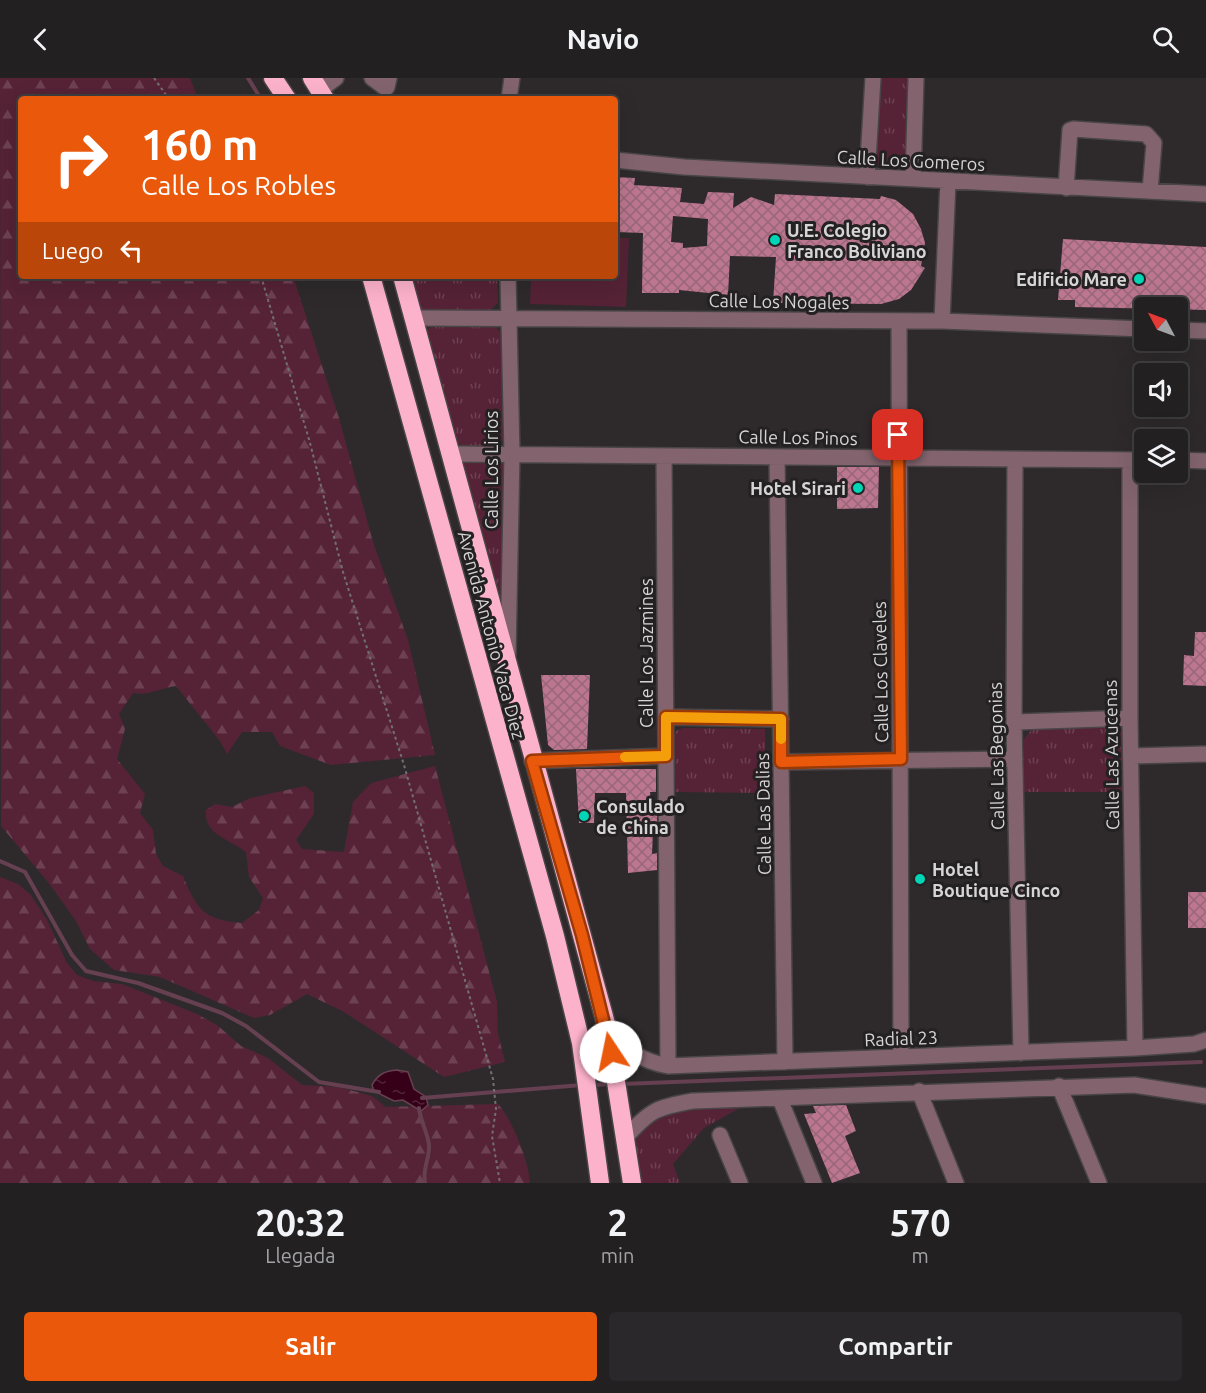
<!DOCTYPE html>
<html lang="es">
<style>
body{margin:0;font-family:Ubuntu,sans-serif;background:#2a282a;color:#f1f3f6;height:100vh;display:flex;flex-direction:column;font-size:22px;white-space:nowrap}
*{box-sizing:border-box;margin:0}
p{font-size:20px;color:#a2a3a5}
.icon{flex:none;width:33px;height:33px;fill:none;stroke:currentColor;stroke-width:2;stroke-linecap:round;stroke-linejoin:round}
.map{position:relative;height:1105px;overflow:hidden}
.sheet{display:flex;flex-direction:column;background:#222021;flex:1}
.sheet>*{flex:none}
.hud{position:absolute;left:18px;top:18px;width:600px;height:183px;border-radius:6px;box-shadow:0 6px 24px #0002,0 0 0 2px #3f3e3f;background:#ea580c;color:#fff;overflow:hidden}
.needle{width:39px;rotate:311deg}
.fabs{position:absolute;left:1134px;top:219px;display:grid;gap:12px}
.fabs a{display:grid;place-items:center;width:54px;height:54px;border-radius:6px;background:#222021;box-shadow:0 6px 24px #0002,0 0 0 2px #3f3e3f;font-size:30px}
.pin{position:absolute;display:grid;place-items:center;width:51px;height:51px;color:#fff;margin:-26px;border-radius:12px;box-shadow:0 3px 9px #0006}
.me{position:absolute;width:66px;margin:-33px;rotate:349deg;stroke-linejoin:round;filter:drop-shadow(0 0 4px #0008)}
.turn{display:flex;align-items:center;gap:21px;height:126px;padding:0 24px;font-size:27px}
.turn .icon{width:78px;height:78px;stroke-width:2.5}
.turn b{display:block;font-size:42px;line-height:51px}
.then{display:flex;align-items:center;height:57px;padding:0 24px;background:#0003;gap:12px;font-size:22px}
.eta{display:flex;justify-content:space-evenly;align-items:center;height:102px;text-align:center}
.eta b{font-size:36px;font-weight:600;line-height:42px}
.primary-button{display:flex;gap:12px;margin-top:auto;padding:12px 24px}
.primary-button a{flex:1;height:69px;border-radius:6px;background:#ea580c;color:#fff;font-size:24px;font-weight:600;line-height:69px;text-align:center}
.primary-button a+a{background:#2a282a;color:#f1f3f6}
header{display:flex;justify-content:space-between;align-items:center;height:78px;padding:0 24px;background:#222021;font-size:27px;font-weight:600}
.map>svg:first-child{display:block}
.grass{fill:url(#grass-tufts)}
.forest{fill:url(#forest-firs)}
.garden{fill:#552236}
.water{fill:url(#water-ripples);stroke:#664051;stroke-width:1.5}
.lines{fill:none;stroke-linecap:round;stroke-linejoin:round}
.stream{stroke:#664051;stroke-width:4}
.building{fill:url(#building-cross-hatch);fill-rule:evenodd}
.minor-casing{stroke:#494547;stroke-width:18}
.highway-casing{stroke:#494547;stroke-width:21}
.path{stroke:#737071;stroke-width:2;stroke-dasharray:3 3;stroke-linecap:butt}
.minor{stroke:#83646e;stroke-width:15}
.highway{stroke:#fdb2cb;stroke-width:18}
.route-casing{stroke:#983908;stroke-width:15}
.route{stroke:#ea580c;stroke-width:10}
.slow{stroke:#f59e0b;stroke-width:10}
.poi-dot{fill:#02d5b6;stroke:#242122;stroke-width:2}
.labels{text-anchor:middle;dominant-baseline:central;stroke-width:6;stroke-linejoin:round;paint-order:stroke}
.street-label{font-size:18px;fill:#d6d4d4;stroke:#242122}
.poi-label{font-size:18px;font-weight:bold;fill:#d6d4d4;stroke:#242122;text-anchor:start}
</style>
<header><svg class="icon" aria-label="back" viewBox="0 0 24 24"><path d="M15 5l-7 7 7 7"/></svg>Navio<svg class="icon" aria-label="search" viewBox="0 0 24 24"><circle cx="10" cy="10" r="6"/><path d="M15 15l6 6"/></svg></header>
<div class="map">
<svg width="1206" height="1105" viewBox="0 0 1206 1105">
<defs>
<pattern id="grass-tufts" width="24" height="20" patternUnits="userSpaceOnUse" patternTransform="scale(1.5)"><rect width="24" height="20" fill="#552236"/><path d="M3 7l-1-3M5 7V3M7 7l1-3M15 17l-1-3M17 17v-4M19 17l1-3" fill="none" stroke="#6d4152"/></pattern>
<pattern id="forest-firs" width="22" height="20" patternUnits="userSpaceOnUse" patternTransform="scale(1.5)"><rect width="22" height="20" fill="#552236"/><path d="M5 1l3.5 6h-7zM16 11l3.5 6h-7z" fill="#6d4152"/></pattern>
<pattern id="water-ripples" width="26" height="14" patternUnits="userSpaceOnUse" patternTransform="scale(1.5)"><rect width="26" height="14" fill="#360019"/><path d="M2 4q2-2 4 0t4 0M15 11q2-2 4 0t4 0" fill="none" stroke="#52243a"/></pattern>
<pattern id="building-cross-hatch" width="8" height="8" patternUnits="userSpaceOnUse" patternTransform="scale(1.5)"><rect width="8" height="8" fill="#bc768f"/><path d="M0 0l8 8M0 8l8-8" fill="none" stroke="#976677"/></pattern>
</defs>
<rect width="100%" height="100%" fill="#2e2a2c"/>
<!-- grass -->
<path class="grass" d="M 879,0 L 910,0 L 907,81 L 901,96 L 886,96 L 874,79 Z
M 410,198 L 497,198 L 498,225 L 489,233 L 420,231 Z
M 432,248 L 496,249 L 501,255 L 503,362 L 500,366 L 463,369 L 455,362 L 425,254 Z
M 464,382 L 503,383 L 506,388 L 507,544 L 461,386 Z
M 1115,648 L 1125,657 L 1127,714 L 1024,714 L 1024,661 L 1032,651 Z
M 683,650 L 765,651 L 766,715 L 674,714 L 673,661 L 676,653 Z
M 737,1027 L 738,1031 L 704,1050 L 673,1086 L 680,1105 L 639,1105 L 634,1066 C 654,1027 699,1029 737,1027 Z"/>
<!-- forest -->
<path class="forest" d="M 0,0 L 190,0 L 198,21 L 21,21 L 21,198 L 293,198 L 339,340 L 373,464 L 408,562 L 435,677 L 331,687 L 280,668 L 272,654 L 242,654 L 227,676 L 220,663 L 176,608 C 161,610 147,618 133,615 L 119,636 L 125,651 L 117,681 L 145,716 L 140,735 L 153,752 L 156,776 L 163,788 L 183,798 C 197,832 204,842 242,845 L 259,832 L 263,820 L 249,799 L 246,774 C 230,762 203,756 206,732 L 215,726 L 232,729 L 250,720 L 305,708 L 314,715 L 314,736 L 296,762 L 302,771 L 344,774 L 353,724 L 371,705 L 435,688 L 497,924 L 498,956 L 505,984 L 444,999 L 344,934 L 307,916 L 270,937 L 254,940 L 160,899 L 114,892 L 90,871 L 76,843 L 48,804 L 1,748 Z
M 0,799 L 18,806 L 31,817 L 47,842 L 67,885 L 77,897 L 93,903 L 122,906 L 197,936 L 217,947 L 241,968 L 268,980 L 302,1007 L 339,1009 L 372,1018 L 386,1029 L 498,1026 C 512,1041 529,1084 530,1105 L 0,1105 Z"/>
<!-- garden -->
<path class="garden" d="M 615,160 L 629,160 L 626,229 L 530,226 L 531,198 L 615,198 Z"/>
<!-- water -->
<path class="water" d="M 397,992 L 408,994 L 414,1011 L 426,1019 L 428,1027 L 421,1033 L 403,1022 L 394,1023 L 374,1013 L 372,1007 C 378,996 385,993 397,992 Z"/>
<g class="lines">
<!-- stream -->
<path class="stream" d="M 248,0 L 261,21
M 0,783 L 25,794 L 72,877 L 86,893 L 138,905 L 222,935 L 246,948 L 319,1004 L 379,1014
M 622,1006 L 1201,984
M 592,1007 L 612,1006
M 422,1020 L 582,1007
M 419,1030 C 420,1042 428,1056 429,1067 C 430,1080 422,1091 425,1105"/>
</g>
<!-- building -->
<path class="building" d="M 615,99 L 635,100 L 634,107 L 682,110 L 680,124 L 704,126 L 708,114 L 734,115 L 733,130 L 751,119 L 774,127 L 775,116 L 880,121 L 881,118 L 896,122 L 913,136 L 921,151 L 925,165 L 921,188 L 925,190 L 911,212 L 899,221 L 881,226 L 773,225 L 776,179 L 730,178 L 728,217 L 679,212 L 679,215 L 642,215 L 643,155 L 615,154 ZM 673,138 L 708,141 L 707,168 L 683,170 L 683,165 L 671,164 Z
M 1063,161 L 1206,169 L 1206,232 L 1075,229 L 1075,222 L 1058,222 Z
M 837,389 L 879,389 L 878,430 L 837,431 Z
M 1195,554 L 1206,554 L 1206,608 L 1183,607 L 1184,577 L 1194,578 Z
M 541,597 L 590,597 L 587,671 L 554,672 L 548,667 Z
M 576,691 L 656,691 L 656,714 L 650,714 L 652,732 L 657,733 L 657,754 L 653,754 L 652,776 L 657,775 L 657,792 L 628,795 L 626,715 L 595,715 L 594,745 L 579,745 Z
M 1188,814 L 1206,814 L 1206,850 L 1188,850 Z
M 846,1027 L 856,1053 L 845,1058 L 860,1095 L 832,1105 L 804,1036 L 816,1035 L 813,1028 Z"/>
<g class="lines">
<!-- minor casing -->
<g class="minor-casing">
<path id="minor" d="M 372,0 L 384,9 L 387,9 L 389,0
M 320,12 L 336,0
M 509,21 L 512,0
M 615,82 L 684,89 L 1206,116
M 867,99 L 873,0
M 913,101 L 916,0
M 1066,110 L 1070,52 L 1073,51 L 1146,56 L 1154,65 L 1150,113
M 508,198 L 512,376 L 508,576
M 413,240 L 942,243 L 1144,251
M 942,243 L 948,103
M 899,244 L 901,979
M 1178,252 L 1206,253
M 450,376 L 1144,382
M 664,378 L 668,988
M 777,379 L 785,984
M 1015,381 L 1014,644 L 1021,975
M 1130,382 L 1130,640 L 1135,970
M 1178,382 L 1206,383
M 666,639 L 781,641
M 1014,644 L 1130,640
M 1131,678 L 1206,676
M 532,683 L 666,678
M 781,684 L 1015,681
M 608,953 C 627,972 641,983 668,988 L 1135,970 L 1194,966 L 1206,962
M 1059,1008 L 1099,1105
M 919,1013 L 956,1105
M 780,1021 L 814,1105
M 720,1057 L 740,1105
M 625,1060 C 650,1032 657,1029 693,1023 L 1134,1007 L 1206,1018"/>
</g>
<!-- highway casing -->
<g class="highway-casing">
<path id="highway" d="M 273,0 L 287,21
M 312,0 L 325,21
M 371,198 L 555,858 L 581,965 L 600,1105
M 402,198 L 608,953 L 632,1105"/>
</g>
<!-- path -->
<path class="path" d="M 154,0 L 169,21
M 261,198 L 310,365 L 343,494 L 404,687 L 493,1001 L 496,1031 L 492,1058 L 500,1105"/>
<!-- minor -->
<use href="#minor" class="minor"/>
<!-- highway -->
<use href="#highway" class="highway"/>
</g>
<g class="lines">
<!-- route casing -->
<g class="route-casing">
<path id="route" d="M 611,974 L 582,857 L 532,683 L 666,678 L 666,639 L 781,641 L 781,684 L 901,681 L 898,357"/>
</g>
<!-- route -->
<use href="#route" class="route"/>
<!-- slow -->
<path class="slow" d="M 625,679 L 666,678 L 666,639 L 781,641 L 781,661"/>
</g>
<!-- markers -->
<g class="poi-dot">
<circle cx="775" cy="162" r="6"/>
<circle cx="1139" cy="201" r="6"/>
<circle cx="858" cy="410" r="6"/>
<circle cx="584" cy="738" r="6"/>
<circle cx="920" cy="801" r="6"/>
</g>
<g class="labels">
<!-- street labels -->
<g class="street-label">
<text transform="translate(911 82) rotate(3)">Calle Los Gomeros</text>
<text transform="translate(779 223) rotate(1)">Calle Los Nogales</text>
<text transform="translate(798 359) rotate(1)">Calle Los Pinos</text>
<text transform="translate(491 392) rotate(-90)">Calle Los Lirios</text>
<text transform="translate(492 557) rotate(75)">Avenida Antonio Vaca Diez</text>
<text transform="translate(646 575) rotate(-90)">Calle Los Jazmines</text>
<text transform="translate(880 594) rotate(-91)">Calle Los Claveles</text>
<text transform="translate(1111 677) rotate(-91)">Calle Las Azucenas</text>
<text transform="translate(996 678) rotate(-91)">Calle Las Begonias</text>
<text transform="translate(763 736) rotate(-91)">Calle Las Dalias</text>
<text transform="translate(901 960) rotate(-2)">Radial 23</text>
</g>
<!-- poi labels -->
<g class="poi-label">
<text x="787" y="152">U.E. Colegio<tspan x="787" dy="21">Franco Boliviano</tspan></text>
<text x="1127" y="201" text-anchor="end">Edificio Mare</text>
<text x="846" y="410" text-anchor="end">Hotel Sirari</text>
<text x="596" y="728">Consulado<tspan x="596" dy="21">de China</tspan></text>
<text x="932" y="791">Hotel<tspan x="932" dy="21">Boutique Cinco</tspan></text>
</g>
</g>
</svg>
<div class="fabs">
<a><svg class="needle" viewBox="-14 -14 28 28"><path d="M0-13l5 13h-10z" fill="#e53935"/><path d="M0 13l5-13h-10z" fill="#a2a3a5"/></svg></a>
<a><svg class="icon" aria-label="sound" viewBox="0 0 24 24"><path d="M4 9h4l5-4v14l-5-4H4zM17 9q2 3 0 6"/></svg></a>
<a><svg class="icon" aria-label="layers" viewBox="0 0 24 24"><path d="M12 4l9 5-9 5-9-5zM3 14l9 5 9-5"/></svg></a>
</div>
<div class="pin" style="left:898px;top:357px;background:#d93025"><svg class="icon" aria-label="arrive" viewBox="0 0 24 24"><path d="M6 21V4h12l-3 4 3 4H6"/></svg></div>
<svg class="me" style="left:611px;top:974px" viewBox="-20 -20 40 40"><circle r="19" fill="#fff"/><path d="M0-13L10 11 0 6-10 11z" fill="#ea580c"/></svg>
<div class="hud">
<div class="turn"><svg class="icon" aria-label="right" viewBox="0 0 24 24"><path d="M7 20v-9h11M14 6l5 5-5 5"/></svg><div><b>160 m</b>Calle Los Robles</div></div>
<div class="then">Luego<svg class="icon" aria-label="left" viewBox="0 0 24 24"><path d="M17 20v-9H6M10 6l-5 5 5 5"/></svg></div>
</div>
</div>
<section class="sheet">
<div class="eta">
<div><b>20:32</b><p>Llegada</p></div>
<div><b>2</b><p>min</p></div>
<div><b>570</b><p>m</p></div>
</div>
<div class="primary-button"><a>Salir</a><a>Compartir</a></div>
</section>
